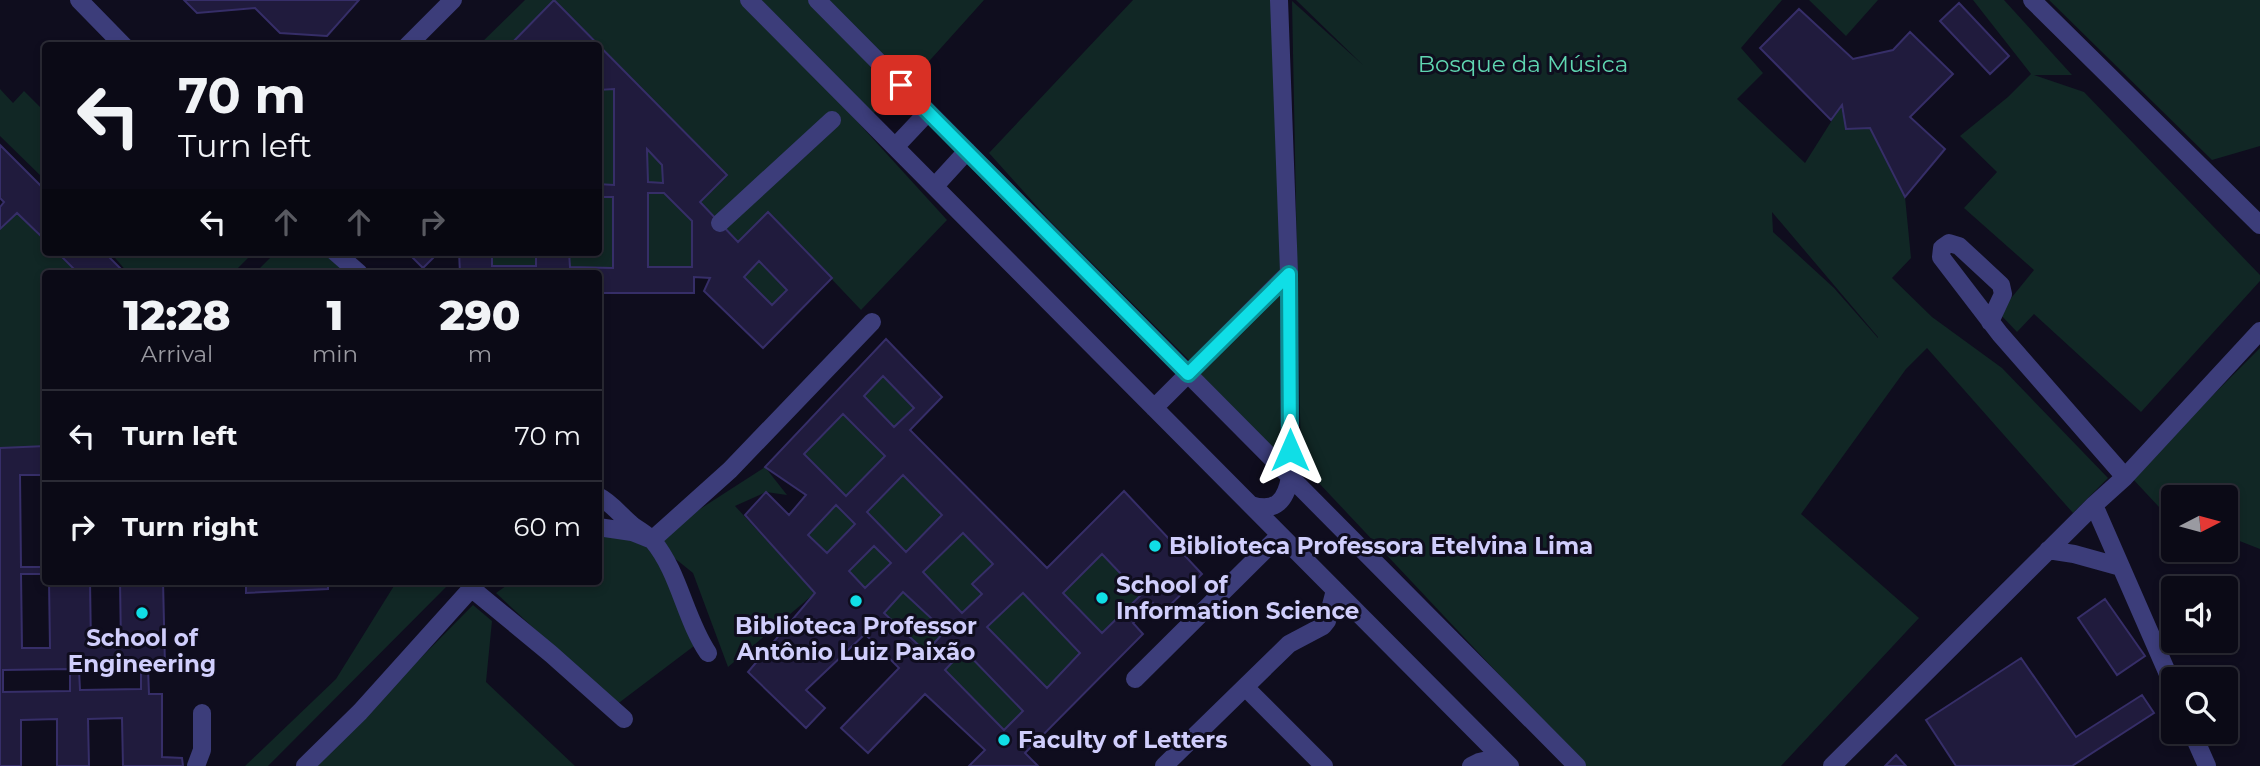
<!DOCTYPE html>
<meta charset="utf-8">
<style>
body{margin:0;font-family:Montserrat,sans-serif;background:#191823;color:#f1f3f6;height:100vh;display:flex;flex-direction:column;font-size:26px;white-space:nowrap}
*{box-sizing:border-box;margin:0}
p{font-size:23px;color:#9a9aa1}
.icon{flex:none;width:38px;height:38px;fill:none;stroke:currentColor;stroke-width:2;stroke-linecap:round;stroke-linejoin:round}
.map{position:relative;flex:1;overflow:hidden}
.sheet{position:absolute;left:42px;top:270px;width:560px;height:315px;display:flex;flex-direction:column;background:#0b0a16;border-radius:7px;box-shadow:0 4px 10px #0003,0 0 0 2px #2b2b35}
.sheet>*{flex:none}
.guide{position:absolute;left:42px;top:42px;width:560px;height:214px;border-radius:7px;box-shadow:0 4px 10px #0003,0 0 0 2px #2b2b35;background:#0b0a16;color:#f1f3f6;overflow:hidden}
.needle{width:46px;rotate:84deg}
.tools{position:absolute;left:2161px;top:485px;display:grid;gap:14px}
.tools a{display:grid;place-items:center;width:77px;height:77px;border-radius:7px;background:#0b0a16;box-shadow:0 4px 10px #0003,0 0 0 2px #2b2b35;font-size:35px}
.pin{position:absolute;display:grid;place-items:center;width:60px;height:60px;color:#fff;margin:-30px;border-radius:14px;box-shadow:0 4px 10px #0006}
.me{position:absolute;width:77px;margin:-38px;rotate:0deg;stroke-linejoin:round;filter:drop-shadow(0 0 5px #0008)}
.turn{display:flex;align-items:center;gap:24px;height:147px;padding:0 21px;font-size:32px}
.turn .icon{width:91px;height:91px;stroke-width:2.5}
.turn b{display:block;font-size:49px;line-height:60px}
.lanes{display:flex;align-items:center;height:66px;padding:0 21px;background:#0003;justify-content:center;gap:35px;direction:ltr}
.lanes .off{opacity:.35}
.eta{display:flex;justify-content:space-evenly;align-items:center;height:119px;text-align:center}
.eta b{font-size:42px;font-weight:800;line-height:49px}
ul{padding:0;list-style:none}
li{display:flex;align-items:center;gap:21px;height:91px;padding:0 21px;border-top:2px solid #2b2b35}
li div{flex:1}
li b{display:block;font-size:26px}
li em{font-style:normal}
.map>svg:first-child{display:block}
.green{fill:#112725;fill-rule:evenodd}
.building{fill:#201b3d;stroke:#362e68;stroke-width:2;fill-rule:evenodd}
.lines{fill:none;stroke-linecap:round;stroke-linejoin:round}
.minor{stroke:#3c3d7a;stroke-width:18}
.route-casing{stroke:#0a9096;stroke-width:18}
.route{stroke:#10dee6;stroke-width:12}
.poi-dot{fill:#10dee6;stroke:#0f0d1e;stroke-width:2.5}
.labels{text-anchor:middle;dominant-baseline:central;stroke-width:6;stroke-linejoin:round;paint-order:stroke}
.park-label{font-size:23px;fill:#5fd6b1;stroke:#0f0d1e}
.poi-label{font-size:23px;font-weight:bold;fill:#d0cefc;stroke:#0f0d1e;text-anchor:start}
</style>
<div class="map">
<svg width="2260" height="766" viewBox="0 0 2260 766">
<rect width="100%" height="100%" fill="#0f0d1e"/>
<!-- green -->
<path class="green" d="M 525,0 L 984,0 L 905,88 L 901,85 L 868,119 L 834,96 L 947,220 L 861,310 L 768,212 L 738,242 L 700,202 L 726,175 L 554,1 L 509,45 L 478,46 Z
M 1133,0 L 1274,0 L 1284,265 L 1194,365 L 1050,221 L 989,153 Z
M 1296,0 L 1782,0 L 1741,48 L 1763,73 L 1737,99 L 1805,163 L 1841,106 L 1846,129 L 1870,128 L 1905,197 L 1911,258 L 1892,278 L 1932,317 L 2002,368 L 2108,478 L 2073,513 L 1927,348 L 1906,369 L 1801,514 L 1919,618 L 1781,766 L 1585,766 L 1301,464 L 1292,1 L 1363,65 ZM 1772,212 L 1878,337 L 1878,338 L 1834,288 L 1773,232 Z
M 1809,0 L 1878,0 L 1846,36 Z
M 1973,0 L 2004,0 L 2072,75 L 2034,75 L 2084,92 L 2260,275 L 2260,281 L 2141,412 L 2034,314 L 2017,332 L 1999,313 L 2034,270 L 1964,208 L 1997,172 L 1960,136 L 2008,97 L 2031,74 Z
M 2049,0 L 2260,0 L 2260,146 L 2212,160 Z
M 0,89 L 13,103 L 24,91 L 45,112 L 45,180 L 0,136 Z
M 614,89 L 614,185 L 599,184 L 598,90 Z
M 647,149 L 662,165 L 663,183 L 648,182 Z
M 648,193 L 664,193 L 692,221 L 692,267 L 648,267 Z
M 599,197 L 613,197 L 613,268 L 570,267 L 569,252 L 598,252 Z
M 17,213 L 45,241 L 46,252 L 57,252 L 78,273 L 46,273 L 45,446 L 0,448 L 0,229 Z
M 110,252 L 254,252 L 233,273 L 128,273 Z
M 276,252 L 322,252 L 347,273 L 255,273 Z
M 492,252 L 536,252 L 536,266 L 492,266 Z
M 759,261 L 787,290 L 772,305 L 744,277 Z
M 1289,273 L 1290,477 L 1188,374 Z
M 2260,348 L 2260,549 L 2237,540 L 2226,542 L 2226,497 L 2174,497 L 2173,522 L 2131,477 Z
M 883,376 L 914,408 L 894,427 L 864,396 Z
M 843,414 L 885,456 L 846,496 L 804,454 Z
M 765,467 L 787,495 L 766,492 L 735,506 L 815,593 L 728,667 L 693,573 L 652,540 Z
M 903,475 L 942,515 L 906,552 L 867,512 Z
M 836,505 L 855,524 L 827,553 L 808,535 Z
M 963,533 L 993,564 L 973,584 L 982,594 L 962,613 L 923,572 Z
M 599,535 L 630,540 L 651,549 L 698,643 L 616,705 L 496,593 L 513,581 L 598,581 Z
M 874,546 L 891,563 L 865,588 L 849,571 Z
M 1102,554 L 1141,595 L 1102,633 L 1063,593 Z
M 397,581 L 452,581 L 268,766 L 245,766 L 336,679 Z
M 903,592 L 945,631 L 926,652 L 884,613 Z
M 1023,593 L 1080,653 L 1047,688 L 987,627 Z
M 473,605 L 492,621 L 486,682 L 575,766 L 314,766 Z
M 964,650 L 1023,711 L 1004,730 L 945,670 Z"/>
<!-- building -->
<path class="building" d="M 184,0 L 359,0 L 327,36 L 280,33 L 255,8 L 197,13 Z
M 554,0 L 727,175 L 700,202 L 738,242 L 768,212 L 832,278 L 763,348 L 704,291 L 710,278 L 694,277 L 694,293 L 598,293 L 598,273 L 460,273 L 459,252 L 492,252 L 492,266 L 536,266 L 536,252 L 569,252 L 570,267 L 613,268 L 613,197 L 598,197 L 598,184 L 614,185 L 614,89 L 598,90 L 598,46 L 509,46 ZM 647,149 L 662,165 L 663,183 L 648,182 ZM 648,193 L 664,193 L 692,221 L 692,267 L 648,267 ZM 759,261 L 787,290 L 772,305 L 744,277 Z
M 1959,3 L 2009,56 L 1990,74 L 1940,21 Z
M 1799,9 L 1853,59 L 1893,50 L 1910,32 L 1953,74 L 1910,117 L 1945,149 L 1905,197 L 1870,128 L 1846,129 L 1842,105 L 1831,120 L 1760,48 Z
M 0,145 L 46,191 L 46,241 L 17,213 L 0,229 L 0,207 L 4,202 L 0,198 Z
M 57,252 L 104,252 L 125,273 L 78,273 Z
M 407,252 L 439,252 L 423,268 Z
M 886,339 L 942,397 L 910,430 L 1047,568 L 1124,491 L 1202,574 L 1161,614 L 1153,603 L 1133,623 L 1143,634 L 1025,753 L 1038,766 L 969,766 L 985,750 L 925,694 L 868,753 L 841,728 L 899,668 L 865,634 L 806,690 L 825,708 L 806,728 L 748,672 L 815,593 L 745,515 L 766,492 L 789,515 L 806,495 L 765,467 ZM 883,376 L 914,408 L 894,427 L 864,396 ZM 843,414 L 885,456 L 846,496 L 804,454 ZM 903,475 L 942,515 L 906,552 L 867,512 ZM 836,505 L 855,524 L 827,553 L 808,535 ZM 963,533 L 993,564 L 972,584 L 982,594 L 962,613 L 923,572 ZM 874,546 L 891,563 L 865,588 L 849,571 ZM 1102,554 L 1141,595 L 1102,633 L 1063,593 ZM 903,592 L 945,631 L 926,652 L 884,613 ZM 1023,593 L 1080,653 L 1047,688 L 987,627 ZM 964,650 L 1023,711 L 1004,730 L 945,670 Z
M 46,446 L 46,475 L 20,475 L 21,567 L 46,567 L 46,574 L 21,574 L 22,648 L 50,648 L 49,581 L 90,581 L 91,646 L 121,646 L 120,581 L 163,581 L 165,666 L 148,668 L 149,694 L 162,694 L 162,757 L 182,758 L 183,766 L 123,766 L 122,718 L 88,719 L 89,766 L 57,766 L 57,719 L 21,720 L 21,766 L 0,766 L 0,448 ZM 141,668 L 141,689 L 80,690 L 79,669 ZM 70,669 L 70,691 L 3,692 L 3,670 Z
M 246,581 L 328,581 L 328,589 L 246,593 Z
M 2105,599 L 2145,656 L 2117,675 L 2078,618 Z
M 2021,658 L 2076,737 L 2142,695 L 2154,713 L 2072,766 L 1956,766 L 1926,720 Z
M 1896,755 L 1906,766 L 1885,766 Z"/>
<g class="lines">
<!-- minor -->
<path class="minor" d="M 79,0 L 124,46
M 749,0 L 1510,766
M 817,0 L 1577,766
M 2032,0 L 2260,225
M 407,46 L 453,0
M 896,146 L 928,112
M 935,186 L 967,151
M 720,223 L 832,120
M 335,252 L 359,273
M 1990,322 L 2003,294 L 2001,285 L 1959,246 L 1949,243 L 1942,248 L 1941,257 L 2000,334 L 2125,477
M 1154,408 L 1289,273
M 598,496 C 612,503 620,515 631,524 C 638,530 647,534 653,541 C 679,572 685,619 708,653
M 1251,505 C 1276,513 1286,500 1290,477 L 1289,273 L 1279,0
M 2094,505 L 2174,688
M 598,527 L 632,532 L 652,540 L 730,470 L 872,322
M 2048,550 L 2074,554 L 2121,567
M 471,588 L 551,654 L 624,719
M 1135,679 L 1280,535
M 1245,687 L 1324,766
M 2192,732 L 2207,766
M 196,766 L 202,750 L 202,713
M 305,766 L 360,712 L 478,581
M 1164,766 L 1289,644 L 1323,626 L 1327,621 L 1335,590
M 1471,766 L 1479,762 L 1501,757
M 1832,766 L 2094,505 L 2125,477 L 2260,331"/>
</g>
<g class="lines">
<!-- route casing -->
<g class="route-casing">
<path id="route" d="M 901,85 L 1188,374 L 1289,274 L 1290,450"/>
</g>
<!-- route -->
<use href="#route" class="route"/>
</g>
<!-- markers -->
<g class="poi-dot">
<circle cx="1155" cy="546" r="7"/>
<circle cx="1102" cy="598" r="7"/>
<circle cx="856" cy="601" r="7"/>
<circle cx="142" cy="613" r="7"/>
<circle cx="1004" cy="740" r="7"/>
</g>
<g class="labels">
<!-- park labels -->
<g class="park-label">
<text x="1523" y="64">Bosque da Música</text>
</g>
<!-- poi labels -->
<g class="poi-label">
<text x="1169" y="546">Biblioteca Professora Etelvina Lima</text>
<text x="1116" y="585">School of<tspan x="1116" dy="26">Information Science</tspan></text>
<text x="856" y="626" text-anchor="middle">Biblioteca Professor<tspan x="856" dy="26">Antônio Luiz Paixão</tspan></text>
<text x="142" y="638" text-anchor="middle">School of<tspan x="142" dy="26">Engineering</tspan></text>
<text x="1018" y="740">Faculty of Letters</text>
</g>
</g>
</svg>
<div class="tools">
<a><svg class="needle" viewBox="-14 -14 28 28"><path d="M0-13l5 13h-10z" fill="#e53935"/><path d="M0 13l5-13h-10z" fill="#9a9aa1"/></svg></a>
<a><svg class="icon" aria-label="sound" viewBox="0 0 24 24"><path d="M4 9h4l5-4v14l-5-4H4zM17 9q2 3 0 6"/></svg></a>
<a><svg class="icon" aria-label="search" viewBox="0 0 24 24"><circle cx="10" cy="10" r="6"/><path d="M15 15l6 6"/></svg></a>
</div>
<div class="pin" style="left:901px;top:85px;background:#d93025"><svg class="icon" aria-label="arrive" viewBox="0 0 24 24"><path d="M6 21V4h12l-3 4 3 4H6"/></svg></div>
<svg class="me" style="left:1290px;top:450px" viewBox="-20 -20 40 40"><path d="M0-17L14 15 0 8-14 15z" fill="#10dee6" stroke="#fff" stroke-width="4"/></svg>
<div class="guide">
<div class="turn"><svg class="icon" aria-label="left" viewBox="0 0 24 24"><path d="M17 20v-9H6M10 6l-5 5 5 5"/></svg><div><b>70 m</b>Turn left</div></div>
<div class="lanes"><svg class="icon" aria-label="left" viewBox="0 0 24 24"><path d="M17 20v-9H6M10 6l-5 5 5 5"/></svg><svg class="icon off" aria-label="ahead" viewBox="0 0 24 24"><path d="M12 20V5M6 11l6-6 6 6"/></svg><svg class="icon off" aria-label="ahead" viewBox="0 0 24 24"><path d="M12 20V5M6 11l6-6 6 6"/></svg><svg class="icon off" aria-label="right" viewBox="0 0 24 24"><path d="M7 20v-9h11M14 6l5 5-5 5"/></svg></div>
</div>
<section class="sheet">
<div class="eta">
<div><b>12:28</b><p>Arrival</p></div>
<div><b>1</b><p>min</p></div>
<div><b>290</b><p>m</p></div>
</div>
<ul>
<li><svg class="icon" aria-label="left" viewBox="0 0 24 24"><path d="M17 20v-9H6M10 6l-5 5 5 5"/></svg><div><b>Turn left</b></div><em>70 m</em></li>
<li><svg class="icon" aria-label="right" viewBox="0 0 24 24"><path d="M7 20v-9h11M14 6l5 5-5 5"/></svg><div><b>Turn right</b></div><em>60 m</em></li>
</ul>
</section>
</div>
